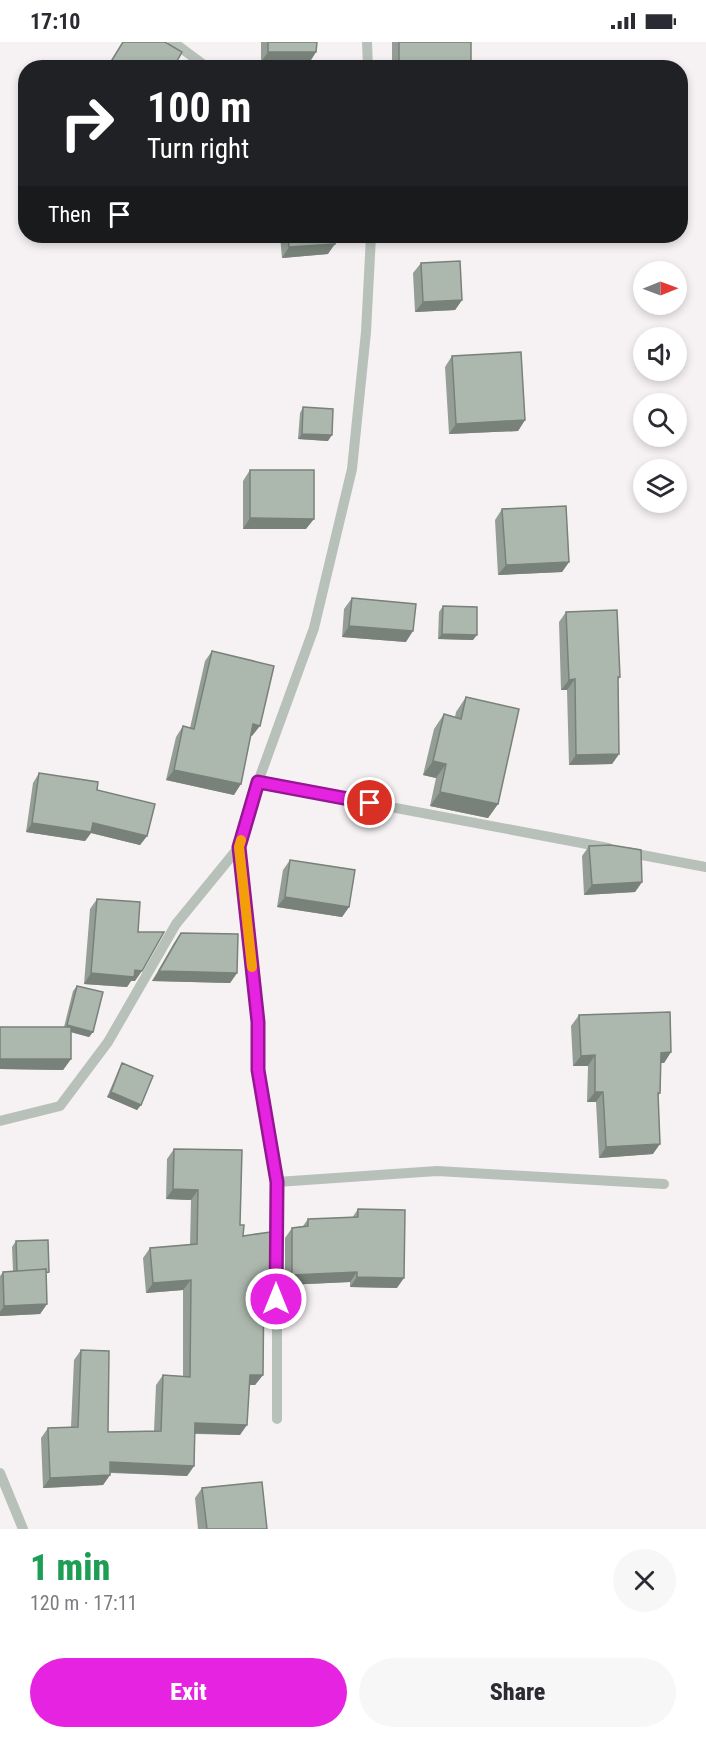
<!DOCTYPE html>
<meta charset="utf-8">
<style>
body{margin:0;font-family:"Roboto Condensed",sans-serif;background:#f7f7f7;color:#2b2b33;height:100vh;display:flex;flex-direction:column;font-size:22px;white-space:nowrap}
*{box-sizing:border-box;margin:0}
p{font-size:20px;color:#7c7c81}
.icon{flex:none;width:33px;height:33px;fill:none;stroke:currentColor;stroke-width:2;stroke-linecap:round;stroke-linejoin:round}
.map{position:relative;height:1487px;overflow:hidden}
.details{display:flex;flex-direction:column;background:#fff;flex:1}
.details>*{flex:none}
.top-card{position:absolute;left:18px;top:18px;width:670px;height:183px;border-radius:24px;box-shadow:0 3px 9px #0003;background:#202124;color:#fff;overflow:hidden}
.needle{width:39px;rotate:89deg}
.tools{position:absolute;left:633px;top:219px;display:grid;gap:12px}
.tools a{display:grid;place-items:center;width:54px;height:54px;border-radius:50%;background:#fff;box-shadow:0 3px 9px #0003;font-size:30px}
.pin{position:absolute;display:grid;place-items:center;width:51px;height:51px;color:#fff;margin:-26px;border:3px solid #fff;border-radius:50%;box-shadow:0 2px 6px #0007}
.me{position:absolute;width:66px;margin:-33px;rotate:0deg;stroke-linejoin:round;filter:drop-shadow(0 0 4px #0008)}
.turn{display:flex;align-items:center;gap:21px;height:126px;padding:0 30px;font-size:27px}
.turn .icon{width:78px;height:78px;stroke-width:2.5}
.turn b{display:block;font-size:42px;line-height:51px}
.then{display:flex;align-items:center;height:57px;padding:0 30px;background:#0003;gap:12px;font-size:22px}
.round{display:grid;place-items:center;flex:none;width:63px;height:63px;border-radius:32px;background:#f7f7f7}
.overview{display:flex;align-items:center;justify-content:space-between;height:102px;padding:0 30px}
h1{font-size:36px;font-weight:800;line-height:45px;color:#1e9e55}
.action{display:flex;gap:12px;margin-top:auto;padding:12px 30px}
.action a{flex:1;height:69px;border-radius:36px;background:#e523e0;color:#fff;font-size:24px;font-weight:800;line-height:69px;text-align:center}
.action a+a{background:#f7f7f7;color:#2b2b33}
.status{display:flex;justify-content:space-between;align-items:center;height:42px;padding:0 30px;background:#fff;direction:ltr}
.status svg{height:16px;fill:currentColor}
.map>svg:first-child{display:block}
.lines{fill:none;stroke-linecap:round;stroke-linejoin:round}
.minor{stroke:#b7c1b9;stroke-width:10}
.wall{fill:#949e96}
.shaded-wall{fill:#78817a}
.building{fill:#acb8ae;stroke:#78817a;stroke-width:1.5}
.route-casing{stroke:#951792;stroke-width:15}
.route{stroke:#e523e0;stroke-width:10}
.slow{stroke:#f59e0b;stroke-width:10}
</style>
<div class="status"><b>17:10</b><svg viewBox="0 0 49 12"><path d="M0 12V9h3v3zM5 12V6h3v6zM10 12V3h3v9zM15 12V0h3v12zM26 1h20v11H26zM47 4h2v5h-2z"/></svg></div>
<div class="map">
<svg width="706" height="1487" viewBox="0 0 706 1487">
<rect width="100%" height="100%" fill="#f6f2f3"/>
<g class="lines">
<!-- minor -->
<path class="minor" d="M 173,0 L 208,26
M 367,0 L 368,26
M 258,740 L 608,806
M 239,805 L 258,980 L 258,1028 L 277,1140 L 277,1377
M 626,810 L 706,825
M 0,1079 L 60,1064 L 108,1000 L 176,882 L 239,805 L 258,740 L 314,586 L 352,427 L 366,290 L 371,194
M 277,1140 L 437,1129 L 664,1142
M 0,1431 L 23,1487"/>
</g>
<!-- wall -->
<path class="wall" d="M 261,0 L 317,0 L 316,10 L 309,21 L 261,20 Z
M 392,0 L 471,0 L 471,26 L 392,26 Z
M 280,194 L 334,194 L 328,212 L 282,216 Z
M 421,221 L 462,258 L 455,268 L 415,270 L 413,231 Z
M 452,314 L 525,378 L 518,389 L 449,392 L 445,325 Z
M 303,365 L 328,399 L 298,397 L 300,371 Z
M 250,428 L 306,487 L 243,487 L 243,439 Z
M 502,467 L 569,520 L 562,530 L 498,533 L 495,478 Z
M 352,556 L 406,600 L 342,595 L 344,567 Z
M 443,564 L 473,598 L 438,597 L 439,570 Z
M 566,570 L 620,635 L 618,638 L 619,712 L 612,722 L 569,723 L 567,648 L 561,648 L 559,580 Z
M 212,609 L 252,694 L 251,694 L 234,753 L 166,738 L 176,695 L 183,684 L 190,686 L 205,619 Z
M 466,655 L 498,762 L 488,776 L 430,764 L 436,736 L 423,733 L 434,687 L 444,672 L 455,675 L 456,670 Z
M 39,731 L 97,748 L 147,794 L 140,803 L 91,791 L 85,799 L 26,790 L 33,741 Z
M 589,804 L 642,840 L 635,850 L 584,853 L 582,814 Z
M 290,818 L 349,865 L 342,875 L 277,865 L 283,828 Z
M 97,857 L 135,939 L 131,939 L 127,945 L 84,942 L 90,867 Z
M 181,891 L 237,931 L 230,941 L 152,939 L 174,901 Z
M 77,944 L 93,990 L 89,995 L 71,990 L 71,1017 L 63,1028 L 0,1027 L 0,985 L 64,985 L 73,949 Z
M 579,973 L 671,1010 L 664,1021 L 661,1021 L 660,1051 L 658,1054 L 653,1112 L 599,1116 L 596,1060 L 587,1060 L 588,1024 L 573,1024 L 571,984 Z
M 122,1021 L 141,1063 L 137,1068 L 107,1055 L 119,1027 Z
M 174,1107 L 240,1183 L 243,1194 L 270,1244 L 264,1244 L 263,1333 L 255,1343 L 249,1343 L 240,1393 L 195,1392 L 194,1424 L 187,1434 L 110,1431 L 110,1433 L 103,1443 L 43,1446 L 41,1396 L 48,1386 L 71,1385 L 74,1318 L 81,1308 L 108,1390 L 154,1389 L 156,1343 L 163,1333 L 183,1334 L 183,1248 L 146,1251 L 143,1216 L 150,1206 L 190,1203 L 191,1158 L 166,1157 L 167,1117 Z
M 358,1167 L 397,1246 L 350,1245 L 350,1240 L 285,1243 L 285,1196 L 292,1186 L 303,1184 L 308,1177 L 352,1176 Z
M 16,1199 L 47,1234 L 47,1262 L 40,1272 L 0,1274 L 0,1234 L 3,1230 L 13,1229 L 12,1205 Z
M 202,1446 L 267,1487 L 198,1487 L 195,1456 Z"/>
<!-- shaded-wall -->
<path class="shaded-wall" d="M 268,10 L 316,10 L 309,21 L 261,20 Z
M 335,202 L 328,212 L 282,216 L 289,205 Z
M 462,258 L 455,268 L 415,270 L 423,260 Z
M 525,378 L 518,389 L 449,392 L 456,382 Z
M 302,392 L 332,393 L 328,399 L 298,397 Z
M 250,476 L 314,477 L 306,487 L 243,487 Z
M 569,520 L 562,530 L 498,533 L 506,523 Z
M 349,584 L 413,589 L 406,600 L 342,595 Z
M 442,592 L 477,593 L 473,598 L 438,597 Z
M 575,637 L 567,648 L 561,648 L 569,638 Z
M 253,682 L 260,684 L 252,694 L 246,692 Z
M 619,712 L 612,722 L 569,723 L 576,713 Z
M 433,719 L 446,722 L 436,736 L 423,733 Z
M 174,728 L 241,742 L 234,753 L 166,738 Z
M 440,750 L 498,762 L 488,776 L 430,764 Z
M 32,781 L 93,781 L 147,794 L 140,803 L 91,791 L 85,799 L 26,790 Z
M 642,840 L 635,850 L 584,853 L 592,843 Z
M 285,855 L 349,865 L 342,875 L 277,865 Z
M 135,928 L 142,929 L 135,939 L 131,939 L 127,945 L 84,942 L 91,931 Z
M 159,929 L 237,931 L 230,941 L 152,939 Z
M 67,983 L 93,990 L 89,995 L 63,988 Z
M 671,1010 L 664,1021 L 654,1021 L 661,1011 Z
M 595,1013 L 588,1024 L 573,1024 L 581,1014 Z
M 0,1017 L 71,1017 L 63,1028 L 0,1027 Z
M 111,1050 L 141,1063 L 137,1068 L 107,1055 Z
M 595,1050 L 603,1050 L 596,1060 L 587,1060 Z
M 660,1102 L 653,1112 L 599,1116 L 606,1105 Z
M 173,1147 L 198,1148 L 191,1158 L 166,1157 Z
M 357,1230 L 350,1240 L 285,1243 L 292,1233 Z
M 264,1234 L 277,1234 L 270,1244 L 257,1244 Z
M 357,1235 L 404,1236 L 397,1246 L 350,1245 Z
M 191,1238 L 183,1248 L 146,1251 L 153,1241 Z
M 47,1262 L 40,1272 L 0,1274 L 0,1270 L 4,1264 Z
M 250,1333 L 263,1333 L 255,1343 L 243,1343 Z
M 195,1381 L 247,1383 L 240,1393 L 188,1391 Z
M 110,1420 L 194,1424 L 187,1434 L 103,1430 Z
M 110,1433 L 103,1443 L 43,1446 L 50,1436 Z"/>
<!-- building -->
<path class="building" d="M 123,0 L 165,0 L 182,10 L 173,26 L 107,26 Z
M 268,0 L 317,0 L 316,10 L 268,10 Z
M 399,0 L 471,0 L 471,26 L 399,26 Z
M 288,194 L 334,194 L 335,202 L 289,205 Z
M 460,219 L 462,258 L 423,260 L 421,221 Z
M 521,310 L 525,378 L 456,382 L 452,314 Z
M 303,365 L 333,367 L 332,393 L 302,392 Z
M 250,428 L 314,428 L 314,477 L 250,476 Z
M 566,464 L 569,520 L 506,523 L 502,467 Z
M 352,556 L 416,562 L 413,589 L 349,584 Z
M 443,564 L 477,565 L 477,593 L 442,592 Z
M 617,568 L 620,635 L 618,635 L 619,712 L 576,713 L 575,637 L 569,638 L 566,570 Z
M 212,609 L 274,624 L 260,684 L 253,682 L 241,742 L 174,728 L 183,684 L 194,687 Z
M 466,655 L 519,667 L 498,762 L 440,750 L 446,722 L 433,719 L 444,672 L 461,677 Z
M 39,731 L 98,740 L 97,748 L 155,762 L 147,794 L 93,781 L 91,790 L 32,781 Z
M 611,803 L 641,808 L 642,840 L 592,843 L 589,804 Z
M 290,818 L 355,828 L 349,865 L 285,855 Z
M 97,857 L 140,860 L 138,890 L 164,890 L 142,929 L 135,928 L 134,935 L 91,931 Z
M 181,891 L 238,892 L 237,931 L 159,929 Z
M 77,944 L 103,950 L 93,990 L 67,983 Z
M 670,970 L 671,1010 L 661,1011 L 660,1051 L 658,1051 L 660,1102 L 606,1105 L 603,1050 L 595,1050 L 595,1013 L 581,1014 L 579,973 Z
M 0,985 L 71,985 L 71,1017 L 0,1017 Z
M 122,1021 L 153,1034 L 141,1063 L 111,1050 Z
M 174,1107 L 242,1108 L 240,1183 L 244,1183 L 243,1194 L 277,1189 L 277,1234 L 264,1234 L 263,1333 L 250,1333 L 247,1383 L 195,1381 L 194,1424 L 110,1420 L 110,1433 L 50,1436 L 48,1386 L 78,1385 L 81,1308 L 109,1309 L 108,1390 L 161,1389 L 163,1333 L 190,1335 L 191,1238 L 153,1241 L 150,1206 L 197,1202 L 198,1148 L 173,1147 Z
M 358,1167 L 405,1168 L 404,1236 L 357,1235 L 357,1230 L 292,1233 L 292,1186 L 308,1184 L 308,1177 L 358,1175 Z
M 48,1198 L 49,1230 L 46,1231 L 46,1227 L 17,1229 L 16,1199 Z
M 46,1227 L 47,1262 L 4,1264 L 3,1230 Z
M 262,1440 L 267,1487 L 207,1487 L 202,1446 Z"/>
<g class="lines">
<!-- route casing -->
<g class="route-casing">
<path id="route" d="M 276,1257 L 277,1140 L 258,1028 L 258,980 L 239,805 L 258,740 L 370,761"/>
</g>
<!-- route -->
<use href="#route" class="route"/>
<!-- slow -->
<path class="slow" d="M 241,798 L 239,805 L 252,925"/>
</g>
</svg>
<div class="tools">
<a><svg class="needle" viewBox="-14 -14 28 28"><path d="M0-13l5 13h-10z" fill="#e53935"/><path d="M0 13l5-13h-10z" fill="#7c7c81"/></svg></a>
<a><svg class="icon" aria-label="sound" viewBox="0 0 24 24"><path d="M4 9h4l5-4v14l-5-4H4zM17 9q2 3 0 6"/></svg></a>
<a><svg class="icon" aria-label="search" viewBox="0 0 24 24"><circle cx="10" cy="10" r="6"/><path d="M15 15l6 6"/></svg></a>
<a><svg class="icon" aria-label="layers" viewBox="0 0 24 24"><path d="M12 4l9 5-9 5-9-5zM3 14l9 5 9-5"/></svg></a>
</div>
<div class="pin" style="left:370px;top:761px;background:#d93025"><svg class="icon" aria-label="arrive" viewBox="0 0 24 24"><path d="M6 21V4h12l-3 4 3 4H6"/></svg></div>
<svg class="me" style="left:276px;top:1257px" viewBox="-20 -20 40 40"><circle r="17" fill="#e523e0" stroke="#fff" stroke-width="3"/><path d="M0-11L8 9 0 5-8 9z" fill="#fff"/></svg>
<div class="top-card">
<div class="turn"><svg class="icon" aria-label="right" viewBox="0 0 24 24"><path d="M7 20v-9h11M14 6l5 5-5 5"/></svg><div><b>100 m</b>Turn right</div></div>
<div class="then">Then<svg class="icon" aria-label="arrive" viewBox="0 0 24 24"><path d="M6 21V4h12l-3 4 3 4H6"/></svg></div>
</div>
</div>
<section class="details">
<div class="overview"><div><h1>1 min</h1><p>120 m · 17:11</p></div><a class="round"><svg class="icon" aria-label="close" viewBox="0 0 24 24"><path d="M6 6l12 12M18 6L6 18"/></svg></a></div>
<div class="action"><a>Exit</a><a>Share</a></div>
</section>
